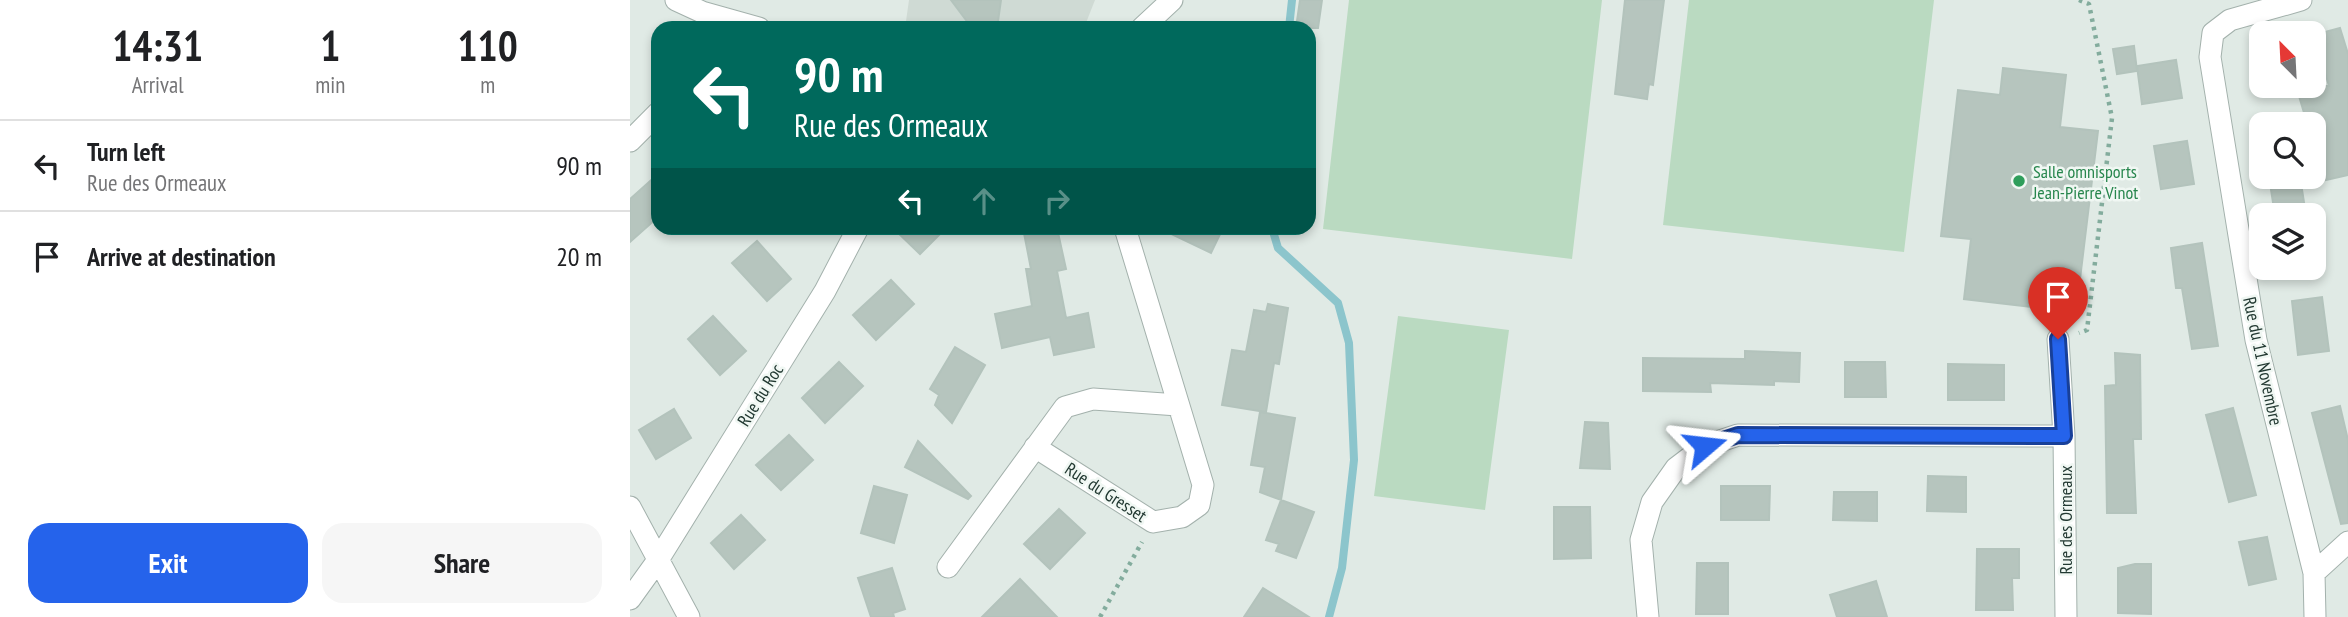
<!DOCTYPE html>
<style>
body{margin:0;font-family:"PT Sans Narrow",sans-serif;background:#f6f6f6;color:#202124;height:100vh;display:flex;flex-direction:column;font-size:26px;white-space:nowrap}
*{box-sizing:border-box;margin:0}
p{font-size:23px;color:#757577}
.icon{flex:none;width:38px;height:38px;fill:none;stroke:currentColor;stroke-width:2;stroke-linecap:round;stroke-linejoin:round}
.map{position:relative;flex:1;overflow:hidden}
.panel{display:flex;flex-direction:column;background:#fff;width:630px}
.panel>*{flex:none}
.guide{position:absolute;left:21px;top:21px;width:665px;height:214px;border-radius:21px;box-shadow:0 4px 10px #0003;background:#00695c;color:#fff;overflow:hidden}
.needle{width:46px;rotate:336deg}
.fabs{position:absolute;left:1619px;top:21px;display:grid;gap:14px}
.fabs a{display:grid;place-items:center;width:77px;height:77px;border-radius:14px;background:#fff;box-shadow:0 4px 10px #0003;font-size:35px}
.pin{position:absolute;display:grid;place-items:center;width:60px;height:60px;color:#fff;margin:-72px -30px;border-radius:50% 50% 50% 0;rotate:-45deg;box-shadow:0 0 7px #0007}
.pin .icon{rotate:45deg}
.me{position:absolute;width:77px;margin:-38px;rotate:73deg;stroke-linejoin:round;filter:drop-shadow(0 0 5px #0008)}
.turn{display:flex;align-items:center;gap:24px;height:147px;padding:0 28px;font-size:32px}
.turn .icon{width:91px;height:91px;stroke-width:2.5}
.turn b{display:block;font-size:49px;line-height:60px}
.lanes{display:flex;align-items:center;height:66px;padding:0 28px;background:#0003;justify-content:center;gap:35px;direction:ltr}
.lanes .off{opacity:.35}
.eta{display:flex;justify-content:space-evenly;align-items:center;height:119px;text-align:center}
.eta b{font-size:42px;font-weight:800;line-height:49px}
.button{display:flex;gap:14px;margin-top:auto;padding:14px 28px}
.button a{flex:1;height:80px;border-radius:21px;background:#2563eb;color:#fff;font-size:28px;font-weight:800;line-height:80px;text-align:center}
.button a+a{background:#f6f6f6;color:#202124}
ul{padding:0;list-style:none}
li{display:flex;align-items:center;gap:21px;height:91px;padding:0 28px;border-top:2px solid #e0e0e0}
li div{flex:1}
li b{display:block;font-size:26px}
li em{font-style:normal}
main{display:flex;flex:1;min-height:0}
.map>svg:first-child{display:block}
.built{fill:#cfdad4}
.green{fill:#badac1}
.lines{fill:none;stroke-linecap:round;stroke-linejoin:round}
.stream{stroke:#8cc5cc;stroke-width:8}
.building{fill:#b6c5be;stroke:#b3c3bc;stroke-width:2}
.street-casing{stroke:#a3b1ac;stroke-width:23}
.path{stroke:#83ac9d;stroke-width:4.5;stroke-dasharray:3.5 5;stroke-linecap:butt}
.street{stroke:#fff;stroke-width:21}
.route-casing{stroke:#184099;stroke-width:18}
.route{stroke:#2563eb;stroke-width:12}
.leisure-dot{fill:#2e9e5b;stroke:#f0f7f3;stroke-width:2.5}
.labels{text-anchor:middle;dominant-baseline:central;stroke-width:5;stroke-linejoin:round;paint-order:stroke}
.leisure-label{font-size:18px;fill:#27864d;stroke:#f0f7f3;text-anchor:start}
.street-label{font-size:18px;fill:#223932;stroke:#f0f7f3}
</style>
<main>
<section class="panel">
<div class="eta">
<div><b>14:31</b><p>Arrival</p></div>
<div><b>1</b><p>min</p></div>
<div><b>110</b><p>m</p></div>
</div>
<ul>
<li><svg class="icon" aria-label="left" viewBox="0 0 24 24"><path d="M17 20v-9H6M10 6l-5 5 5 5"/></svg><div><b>Turn left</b><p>Rue des Ormeaux</p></div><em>90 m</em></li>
<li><svg class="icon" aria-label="arrive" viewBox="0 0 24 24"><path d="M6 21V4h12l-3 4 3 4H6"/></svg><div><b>Arrive at destination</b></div><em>20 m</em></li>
</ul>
<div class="button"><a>Exit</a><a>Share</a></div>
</section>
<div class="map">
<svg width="1718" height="617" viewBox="0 0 1718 617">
<rect width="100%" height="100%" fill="#e0eae5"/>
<!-- built -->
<path class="built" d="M 279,0 L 465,0 L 454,28 L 275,28 Z"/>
<!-- green -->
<path class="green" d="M 719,0 L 972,0 L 942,259 L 693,229 Z
M 1059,0 L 1304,0 L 1274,252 L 1033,225 Z
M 768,316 L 879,330 L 855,510 L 744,496 Z"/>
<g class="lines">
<!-- stream -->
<path class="stream" d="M 659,28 L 662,0
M 642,228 L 648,248 L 708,303 L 719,343 L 724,460 L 712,568 L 699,617"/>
</g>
<!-- building -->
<path class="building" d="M 321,0 L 371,0 L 367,28 L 342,28 Z
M 670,0 L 692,0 L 688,28 L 666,28 Z
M 995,0 L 1034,0 L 1023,85 L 1019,84 L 1017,99 L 985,94 Z
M 1710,28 L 1718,54 L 1718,175 L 1696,180 L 1684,113 L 1675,116 L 1666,86 L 1699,86 L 1684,35 Z
M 1504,46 L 1507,71 L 1487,74 L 1483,49 Z
M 1546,60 L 1552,98 L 1512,104 L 1507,66 Z
M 1373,68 L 1436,75 L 1430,127 L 1468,131 L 1446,312 L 1334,299 L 1341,239 L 1311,236 L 1328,90 L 1370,95 Z
M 1557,141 L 1564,184 L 1531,189 L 1524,146 Z
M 28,174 L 28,217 L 0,242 L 0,199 Z
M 1639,177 L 1670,177 L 1676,215 L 1645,215 Z
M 263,228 L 316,228 L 290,254 Z
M 393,228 L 427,228 L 436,269 L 427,271 L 436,318 L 458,313 L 464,347 L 424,355 L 420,337 L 372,348 L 365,314 L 402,306 L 396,269 L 401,269 Z
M 529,228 L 593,228 L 581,253 Z
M 127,241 L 161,279 L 137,301 L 102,263 Z
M 1572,243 L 1588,346 L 1562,349 L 1552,288 L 1546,288 L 1541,248 Z
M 261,280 L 284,304 L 246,340 L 223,315 Z
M 1692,297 L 1699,351 L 1668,355 L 1662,301 Z
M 638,304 L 658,308 L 649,364 L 644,363 L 636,412 L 592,405 L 602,350 L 616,352 L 624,310 L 636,312 Z
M 83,316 L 116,351 L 90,375 L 58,339 Z
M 325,347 L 355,365 L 322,423 L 305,405 L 309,395 L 300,389 Z
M 1115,351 L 1170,353 L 1169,382 L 1144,381 L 1144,385 L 1080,383 L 1081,392 L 1013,391 L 1013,358 L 1115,359 Z
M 1485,353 L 1510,355 L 1511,439 L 1503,439 L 1506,513 L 1477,513 L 1475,386 L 1486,385 Z
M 209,362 L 233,386 L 195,423 L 172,398 Z
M 1215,362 L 1255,362 L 1256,397 L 1215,397 Z
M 1318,364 L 1374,365 L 1374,400 L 1318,400 Z
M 1710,406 L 1718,440 L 1718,523 L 1711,524 L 1682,413 Z
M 1603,408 L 1626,495 L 1599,502 L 1576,415 Z
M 44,409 L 61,438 L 26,459 L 9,430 Z
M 630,412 L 665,418 L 651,500 L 630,492 L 635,467 L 621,465 Z
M 955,422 L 978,423 L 980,469 L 950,468 Z
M 159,435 L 183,460 L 151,490 L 126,465 Z
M 288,441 L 341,496 L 338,499 L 275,467 Z
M 1298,476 L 1336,477 L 1336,512 L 1297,511 Z
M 244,486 L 277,495 L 264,543 L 231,533 Z
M 1091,486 L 1140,486 L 1139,520 L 1091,520 Z
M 1204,492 L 1247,492 L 1247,521 L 1203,520 Z
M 651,500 L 684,512 L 666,558 L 646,551 L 649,544 L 636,540 Z
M 924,507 L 960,507 L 961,558 L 924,559 Z
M 429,509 L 455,533 L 420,569 L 394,544 Z
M 111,515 L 135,540 L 104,569 L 81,543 Z
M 1637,537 L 1646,579 L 1619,585 L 1609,542 Z
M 1347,549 L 1389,549 L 1389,578 L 1382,578 L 1383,610 L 1346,610 Z
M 1067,563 L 1098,563 L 1098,614 L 1066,614 Z
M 1505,564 L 1521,564 L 1521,614 L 1488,613 L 1488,568 Z
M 262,568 L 275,609 L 263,613 L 264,617 L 241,617 L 228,578 Z
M 390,579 L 427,617 L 352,617 Z
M 1246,581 L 1257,617 L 1207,617 L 1200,595 Z
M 633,588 L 679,617 L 614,617 Z"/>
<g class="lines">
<!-- street casing -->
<g class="street-casing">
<path id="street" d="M 46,0 L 72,12 L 129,28
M 1671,0 L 1600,20 L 1583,33 L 1580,57 L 1626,340 L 1684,573 L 1685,617
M 512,28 L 542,0
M 0,141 L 28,113
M 1428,339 L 1434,436 L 1436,617
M 405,447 L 523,522 L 552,517 L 569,505 L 573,485 L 495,228
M 0,507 L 59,617
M 318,567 L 435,407 L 463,399 L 548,405
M 1684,573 L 1718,542
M 0,599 L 28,560 L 195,291 L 228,228
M 1018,617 L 1011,540 L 1022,502 L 1046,468 L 1075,446 L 1108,435 L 1434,436"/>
</g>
<!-- path -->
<path class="path" d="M 1449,0 L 1459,4 L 1482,118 L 1457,330 L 1449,333
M 470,617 L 512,542"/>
<!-- street -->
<use href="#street" class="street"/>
</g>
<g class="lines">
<!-- route casing -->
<g class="route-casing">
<path id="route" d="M 1075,446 L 1108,435 L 1434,436 L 1428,339"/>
</g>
<!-- route -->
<use href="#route" class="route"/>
</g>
<!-- markers -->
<circle class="leisure-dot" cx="1389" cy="181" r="7"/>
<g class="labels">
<!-- leisure labels -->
<g class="leisure-label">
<text x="1403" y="171">Salle omnisports<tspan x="1403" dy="21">Jean-Pierre Vinot</tspan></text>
</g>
<!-- street labels -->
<g class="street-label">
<text transform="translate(1633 361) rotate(78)">Rue du 11 Novembre</text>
<text transform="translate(130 395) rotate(-58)">Rue du Roc</text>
<text transform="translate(476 492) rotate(33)">Rue du Gresset</text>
<text transform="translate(1435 520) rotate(-90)">Rue des Ormeaux</text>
</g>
</g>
</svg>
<div class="fabs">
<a><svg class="needle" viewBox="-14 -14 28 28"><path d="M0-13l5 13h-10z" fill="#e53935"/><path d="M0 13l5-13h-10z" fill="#757577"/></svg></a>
<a><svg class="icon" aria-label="search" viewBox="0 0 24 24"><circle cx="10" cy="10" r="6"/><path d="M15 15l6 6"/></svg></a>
<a><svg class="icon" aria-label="layers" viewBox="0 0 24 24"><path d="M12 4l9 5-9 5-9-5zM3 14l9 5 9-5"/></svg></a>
</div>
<div class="pin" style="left:1428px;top:339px;background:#d93025"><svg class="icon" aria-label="arrive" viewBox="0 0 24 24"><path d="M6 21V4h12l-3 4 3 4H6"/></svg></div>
<svg class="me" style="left:1075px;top:446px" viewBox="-20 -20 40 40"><path d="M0-17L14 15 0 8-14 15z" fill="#2563eb" stroke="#fff" stroke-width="4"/></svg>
<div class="guide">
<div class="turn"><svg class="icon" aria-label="left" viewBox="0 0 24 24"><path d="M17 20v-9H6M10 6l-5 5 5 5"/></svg><div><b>90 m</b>Rue des Ormeaux</div></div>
<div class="lanes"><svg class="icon" aria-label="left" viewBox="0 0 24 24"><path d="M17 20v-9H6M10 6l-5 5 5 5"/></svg><svg class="icon off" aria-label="ahead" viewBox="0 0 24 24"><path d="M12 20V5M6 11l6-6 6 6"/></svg><svg class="icon off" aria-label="right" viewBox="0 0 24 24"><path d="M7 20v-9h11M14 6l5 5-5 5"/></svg></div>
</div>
</div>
</main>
